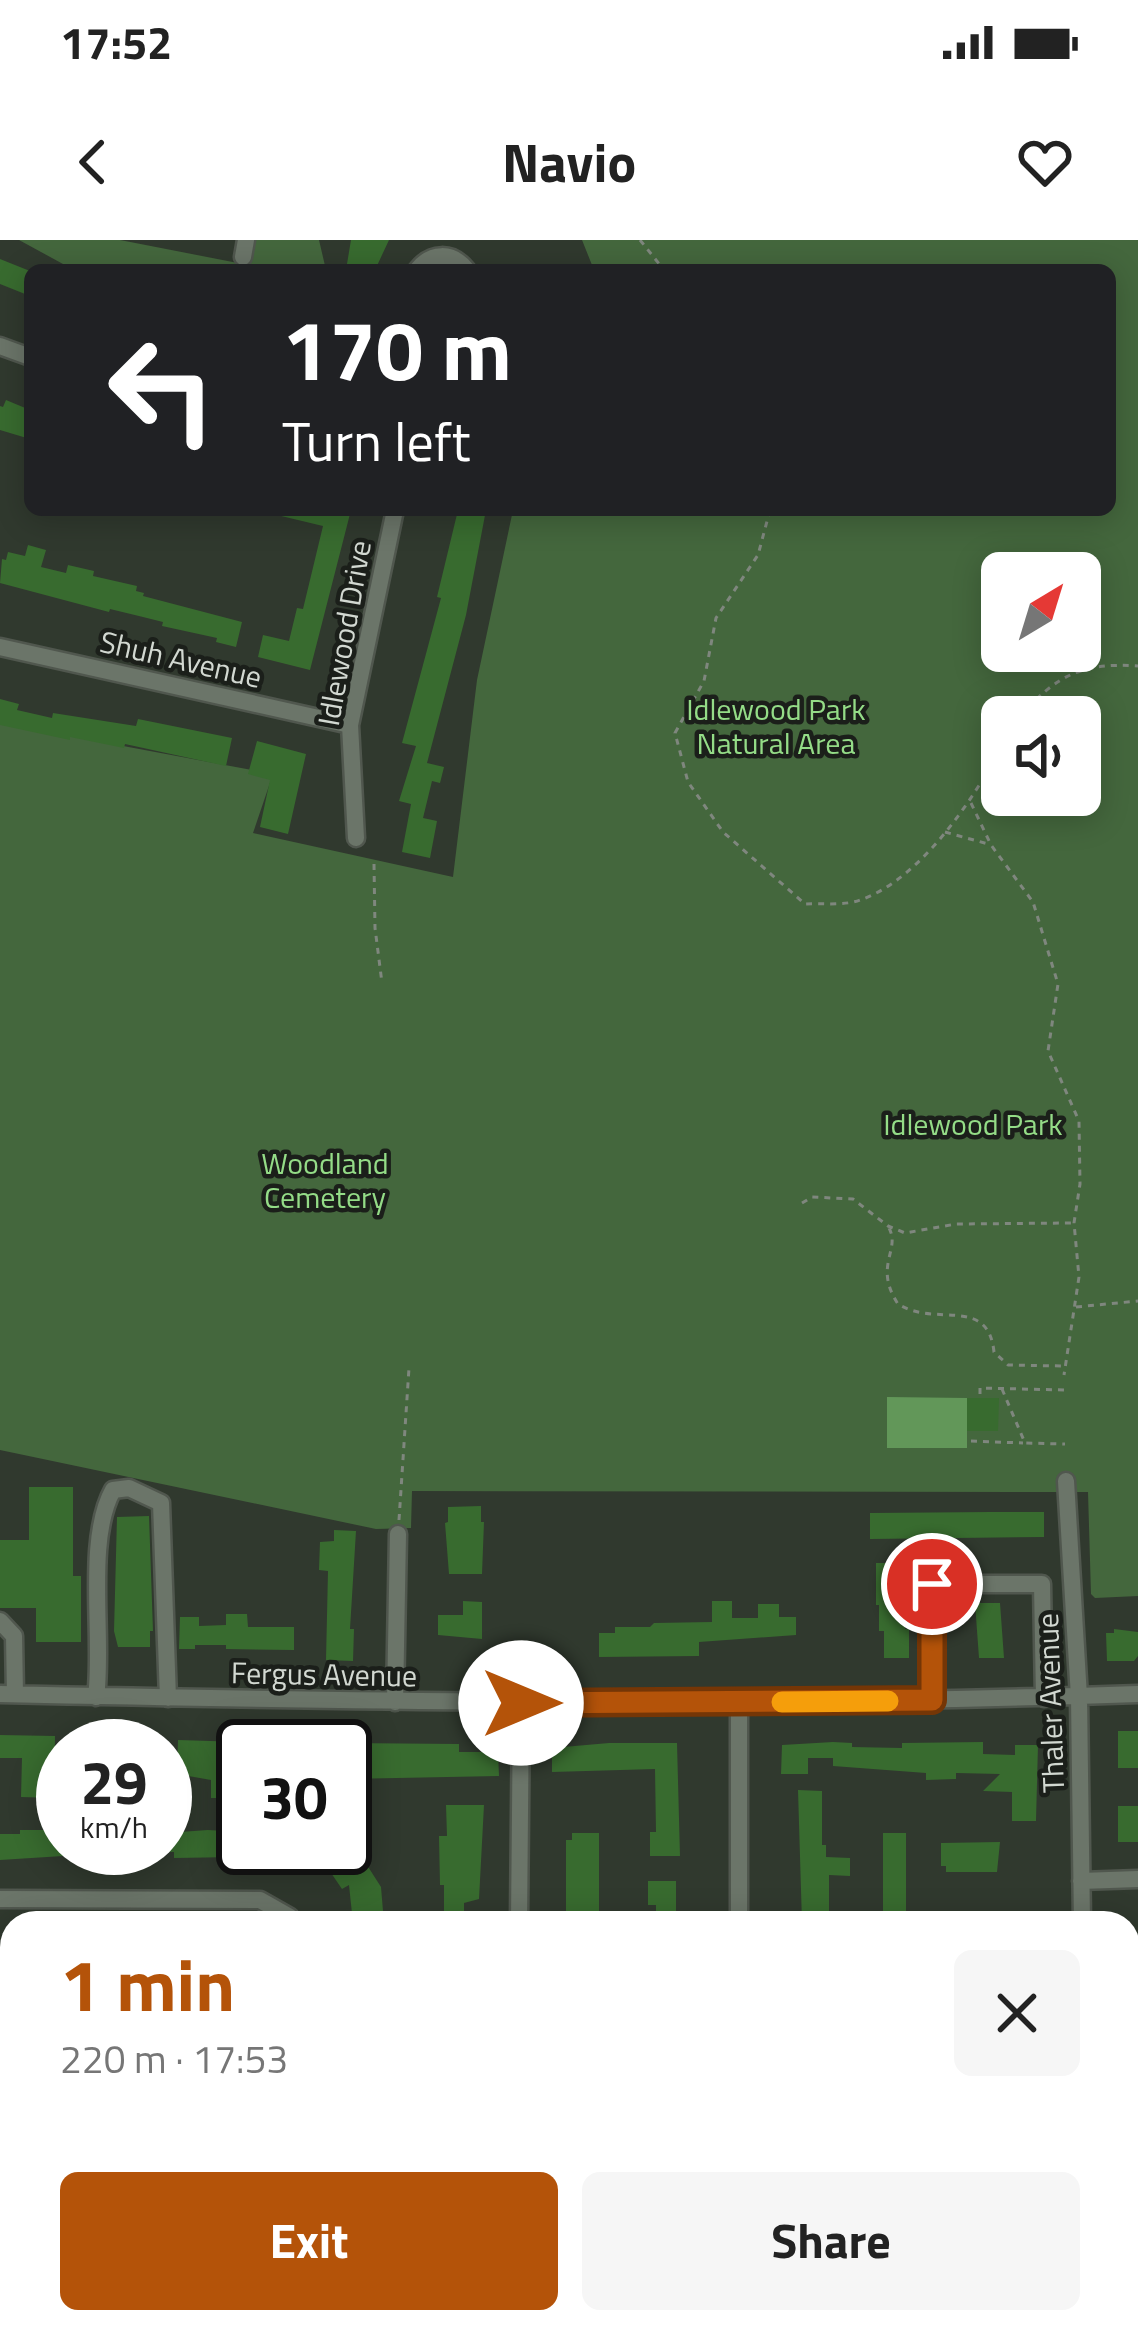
<!DOCTYPE html>
<meta charset="utf-8">
<style>
body{margin:0;font-family:"Titillium Web",sans-serif;background:#f6f6f6;color:#222;height:100vh;display:flex;flex-direction:column;font-size:45px;white-space:nowrap}
*{box-sizing:border-box;margin:0}
p{font-size:39px;color:#767676}
.icon{flex:none;width:66px;height:66px;fill:none;stroke:currentColor;stroke-width:2;stroke-linecap:round;stroke-linejoin:round}
.map{position:relative;flex:1;overflow:hidden}
.sheet{position:absolute;left:0px;top:1671px;width:1140px;height:423px;display:flex;flex-direction:column;background:#fff;border-radius:36px 36px 0 0;box-shadow:0 6px 30px #0003}
.sheet>*{flex:none}
.top-card{position:absolute;left:24px;top:24px;width:1092px;height:252px;border-radius:18px;box-shadow:0 6px 30px #0003;background:#202124;color:#fff;overflow:hidden}
.needle{width:78px;rotate:38deg}
.tools{position:absolute;left:981px;top:312px;display:grid;gap:24px}
.tools a{display:grid;place-items:center;width:120px;height:120px;border-radius:18px;background:#fff;box-shadow:0 6px 30px #0003;font-size:60px}
.speed{position:absolute;left:36px;top:1479px;display:flex;gap:24px;font-size:60px;font-weight:700;text-align:center}
.speed>*{display:grid;place-content:center;width:156px;height:156px;border-radius:50%;background:#fff;box-shadow:0 6px 30px #0003;line-height:1}
.speed small{font-size:30px;font-weight:400}
.speed .limit{border:6px solid #111;border-radius:18px;background:#fff;color:#111}
.pin{position:absolute;display:grid;place-items:center;width:102px;height:102px;color:#fff;margin:-51px;border:6px solid #fff;border-radius:50%;box-shadow:0 3px 12px #0007}
.me{position:absolute;width:132px;margin:-66px;rotate:90deg;stroke-linejoin:round;filter:drop-shadow(0 0 9px #0008)}
.turn{display:flex;align-items:center;gap:42px;height:252px;padding:0 60px;font-size:54px}
.turn .icon{width:156px;height:156px;stroke-width:2.5}
.turn b{display:block;font-size:84px;line-height:102px}
.round{display:grid;place-items:center;flex:none;width:126px;height:126px;border-radius:18px;background:#f6f6f6}
.overview{display:flex;align-items:center;justify-content:space-between;height:204px;padding:0 60px}
h1{font-size:72px;font-weight:700;line-height:90px;color:#b45309}
.primary-button{display:flex;gap:24px;margin-top:auto;padding:24px 60px}
.primary-button a{flex:1;height:138px;border-radius:18px;background:#b45309;color:#fff;font-size:48px;font-weight:700;line-height:138px;text-align:center}
.primary-button a+a{background:#f6f6f6;color:#222}
.status{display:flex;justify-content:space-between;align-items:center;height:84px;padding:0 60px;background:#fff;direction:ltr}
.status svg{height:33px;fill:currentColor}
header{display:flex;justify-content:space-between;align-items:center;height:156px;padding:0 60px;background:#fff;font-size:54px;font-weight:700}
.map>svg:first-child{display:block}
.green{fill:#44673d;fill-rule:evenodd}
.water{fill:#629759}
.building{fill:#386b2f}
.lines{fill:none;stroke-linecap:round;stroke-linejoin:round}
.minor-casing{stroke:#50574e;stroke-width:21}
.path{stroke:#7f877e;stroke-width:3;stroke-dasharray:6 6;stroke-linecap:butt}
.minor{stroke:#6b7569;stroke-width:16}
.route-casing{stroke:#753606;stroke-width:30}
.route{stroke:#b45309;stroke-width:21}
.slow{stroke:#f59e0b;stroke-width:21}
.labels{text-anchor:middle;dominant-baseline:central;stroke-width:9;stroke-linejoin:round;paint-order:stroke}
.street-label{font-size:30px;fill:#d2d8d1;stroke:#1b1f1a}
.park-label{font-size:30px;fill:#94dc87;stroke:#1b1f1a}
</style>
<div class="status"><b>17:52</b><svg viewBox="0 0 49 12"><path d="M0 12V9h3v3zM5 12V6h3v6zM10 12V3h3v9zM15 12V0h3v12zM26 1h20v11H26zM47 4h2v5h-2z"/></svg></div>
<header><svg class="icon" aria-label="back" viewBox="0 0 24 24"><path d="M15 5l-7 7 7 7"/></svg>Navio<svg class="icon" aria-label="heart" viewBox="0 0 24 24"><path d="M12 20l-8-8c-3-5 5-10 8-4 3-6 11-1 8 4z"/></svg></header>
<div class="map">
<svg width="1138" height="2092" viewBox="0 0 1138 2092">
<rect width="100%" height="100%" fill="#30392e"/>
<!-- green -->
<path class="green" d="M 19,0 L 120,0 L 243,24 L 253,0 L 319,0 L 326,30 L 74,30 Z
M 582,0 L 1138,0 L 1138,1356 L 1095,1358 L 1091,1354 L 1088,1252 L 412,1251 L 411,1288 L 376,1289 L 0,1210 L 0,483 L 273,534 L 253,593 L 453,637 L 477,440 L 513,270 L 1110,270 L 1110,30 L 594,30 ZM 1002,333 L 1080,333 L 1080,411 L 1002,411 ZM 1002,477 L 1080,477 L 1080,555 L 1002,555 Z
M 1138,1730 L 1138,1886 L 1128,1887 L 1128,1730 Z"/>
<!-- water -->
<path class="water" d="M 887,1157 L 967,1158 L 967,1208 L 887,1208 Z"/>
<!-- building -->
<path class="building" d="M 351,0 L 389,0 L 375,30 L 346,30 Z
M 0,19 L 30,31 L 30,56 L 0,44 Z
M 6,160 L 30,170 L 30,199 L 0,190 L 0,166 L 3,167 Z
M 278,270 L 351,270 L 310,430 L 258,417 L 263,395 L 289,401 L 297,368 L 303,369 L 323,286 L 277,275 Z
M 458,270 L 486,270 L 466,375 L 427,523 L 444,527 L 440,543 L 432,541 L 423,578 L 437,581 L 430,618 L 402,612 L 411,564 L 399,561 L 416,506 L 402,503 L 441,358 L 437,357 Z
M 28,305 L 46,310 L 41,327 L 66,333 L 68,325 L 94,331 L 93,336 L 137,346 L 136,351 L 144,353 L 143,356 L 242,382 L 236,407 L 216,402 L 217,398 L 162,386 L 163,382 L 143,377 L 110,369 L 109,372 L 0,343 L 2,319 L 6,320 L 8,312 L 25,316 Z
M 0,459 L 19,464 L 17,470 L 52,478 L 53,473 L 136,486 L 138,479 L 232,498 L 226,526 L 125,504 L 124,508 L 70,497 L 70,500 L 0,485 Z
M 257,501 L 306,514 L 288,594 L 260,587 L 270,540 L 248,534 Z
M 967,1158 L 999,1158 L 998,1191 L 967,1191 Z
M 29,1247 L 73,1247 L 73,1336 L 81,1336 L 81,1402 L 36,1402 L 36,1368 L 0,1368 L 0,1300 L 29,1300 Z
M 481,1266 L 481,1282 L 484,1282 L 482,1334 L 449,1334 L 445,1283 L 448,1282 L 448,1267 Z
M 991,1272 L 1044,1272 L 1044,1297 L 870,1299 L 870,1273 Z
M 149,1276 L 153,1391 L 150,1391 L 150,1407 L 118,1407 L 114,1391 L 117,1277 Z
M 334,1290 L 356,1291 L 350,1389 L 354,1389 L 353,1421 L 326,1420 L 328,1331 L 319,1330 L 320,1302 L 334,1301 Z
M 876,1323 L 901,1323 L 902,1363 L 905,1363 L 905,1389 L 909,1389 L 909,1418 L 884,1418 L 884,1391 L 879,1391 L 879,1365 L 876,1365 Z
M 463,1361 L 482,1362 L 482,1399 L 438,1395 L 438,1375 L 463,1375 Z
M 712,1361 L 732,1361 L 732,1378 L 758,1378 L 758,1364 L 779,1364 L 779,1377 L 796,1377 L 796,1395 L 699,1402 L 699,1416 L 599,1417 L 599,1393 L 615,1393 L 615,1387 L 650,1387 L 654,1383 L 712,1382 Z
M 975,1363 L 1000,1363 L 1004,1418 L 979,1418 Z
M 226,1374 L 247,1374 L 248,1387 L 294,1387 L 294,1410 L 226,1409 L 226,1405 L 195,1405 L 195,1409 L 179,1409 L 180,1377 L 199,1377 L 199,1386 L 226,1385 Z
M 1114,1389 L 1138,1392 L 1138,1416 L 1134,1421 L 1107,1421 L 1106,1393 L 1114,1393 Z
M 1118,1491 L 1138,1491 L 1138,1528 L 1118,1528 Z
M 0,1495 L 55,1496 L 54,1558 L 21,1557 L 22,1518 L 0,1518 Z
M 178,1500 L 243,1502 L 243,1543 L 226,1543 L 226,1558 L 211,1558 L 211,1540 L 177,1534 Z
M 833,1502 L 852,1503 L 852,1507 L 902,1508 L 902,1503 L 983,1502 L 983,1514 L 1015,1515 L 1015,1505 L 1038,1505 L 1036,1581 L 1012,1581 L 1012,1552 L 983,1551 L 1000,1534 L 956,1533 L 956,1539 L 926,1540 L 926,1533 L 833,1526 L 833,1518 L 808,1518 L 808,1534 L 781,1534 L 782,1505 Z
M 345,1503 L 459,1504 L 459,1512 L 498,1512 L 499,1536 L 346,1539 Z
M 609,1503 L 677,1503 L 680,1616 L 650,1616 L 650,1592 L 656,1592 L 655,1529 L 552,1532 L 552,1508 Z
M 798,1550 L 822,1551 L 822,1605 L 826,1605 L 826,1617 L 850,1618 L 850,1636 L 829,1635 L 829,1683 L 802,1683 Z
M 446,1565 L 484,1565 L 479,1659 L 464,1663 L 464,1673 L 444,1673 L 444,1645 L 440,1645 L 439,1596 L 447,1596 Z
M 1118,1566 L 1138,1566 L 1138,1602 L 1118,1602 Z
M 20,1590 L 63,1590 L 63,1616 L 0,1620 L 0,1594 L 20,1594 Z
M 208,1590 L 243,1592 L 243,1613 L 237,1613 L 237,1617 L 174,1618 L 174,1612 L 165,1612 L 165,1593 Z
M 572,1593 L 599,1593 L 599,1683 L 573,1683 L 573,1677 L 566,1677 L 566,1600 L 572,1600 Z
M 883,1593 L 906,1593 L 906,1682 L 883,1682 Z
M 1000,1602 L 997,1632 L 946,1632 L 946,1626 L 941,1626 L 941,1603 Z
M 358,1611 L 381,1647 L 384,1683 L 353,1683 L 349,1645 L 342,1649 L 329,1630 Z
M 648,1641 L 676,1641 L 676,1683 L 656,1683 L 656,1665 L 648,1665 Z"/>
<g class="lines">
<!-- minor casing -->
<g class="minor-casing">
<path id="minor" d="M 243,17 L 246,0
M 417,30 C 431,12 452,11 467,30
M 0,106 L 30,117
M 0,407 L 350,485
M 356,598 L 350,485 L 395,270
M 1066,1241 L 1079,1457 L 1082,1683
M 0,1381 L 14,1396 L 15,1454
M 0,1454 C 379,1462 759,1467 1138,1454
M 96,1457 C 104,1399 85,1300 113,1250 L 129,1248 L 161,1263 L 168,1458
M 932,1461 L 932,1344 L 1042,1344 L 1044,1458
M 395,1462 L 398,1294
M 739,1462 L 739,1683
M 1081,1641 L 1138,1639
M 0,1659 L 260,1660 L 290,1677 L 292,1683
M 519,1683 L 521,1463
M 1128,1988 L 1138,1988
M 111,2082 L 111,2092
M 741,2082 L 741,2092
M 190,2092 L 305,2090
M 513,2092 L 513,2082
M 1082,2092 L 1082,2082"/>
</g>
<!-- path -->
<path class="path" d="M 640,0 L 664,30
M 770,270 L 758,315 L 716,378 L 704,441 L 675,493 L 688,542 L 723,592 L 805,664 C 822,663 844,666 860,660 C 920,640 975,558 1002,505
M 1020,477 C 1055,436 1082,422 1138,426
M 971,563 L 991,605 L 1033,662 L 1058,744 L 1048,811 L 1079,881 L 1080,944 L 1074,983 L 1079,1037 L 1064,1135
M 945,592 L 988,604
M 374,624 L 375,688 L 382,743
M 802,963 L 812,957 L 853,959 L 888,986 L 905,993 L 956,984 L 1072,983
M 889,988 C 901,1010 873,1026 898,1064 C 936,1088 988,1055 994,1112 L 1008,1125 L 1062,1126
M 1076,1067 L 1138,1061
M 1002,1149 L 1025,1203 L 1065,1204
M 980,1154 L 980,1148 L 1064,1150
M 971,1201 L 1023,1203
M 399,1280 L 409,1128
M 1128,1759 L 1138,1766
M 1138,1784 L 1132,1809 L 1138,1833
M 1128,1860 L 1138,1855"/>
<!-- minor -->
<use href="#minor" class="minor"/>
</g>
<g class="lines">
<!-- route casing -->
<g class="route-casing">
<path id="route" d="M 521,1463 L 932,1460 L 932,1344"/>
</g>
<!-- route -->
<use href="#route" class="route"/>
<!-- slow -->
<path class="slow" d="M 782,1462 L 888,1461"/>
</g>
<g class="labels">
<!-- street labels -->
<g class="street-label">
<text transform="translate(344 393) rotate(-80)">Idlewood Drive</text>
<text transform="translate(181 419) rotate(13)">Shuh Avenue</text>
<text transform="translate(324 1434) rotate(1)">Fergus Avenue</text>
<text transform="translate(1050 1463) rotate(-92)">Thaler Avenue</text>
</g>
<!-- park labels -->
<g class="park-label">
<text x="776" y="469">Idlewood Park<tspan x="776" dy="34">Natural Area</tspan></text>
<text x="973" y="884">Idlewood Park</text>
<text x="325" y="923">Woodland<tspan x="325" dy="34">Cemetery</tspan></text>
</g>
</g>
</svg>
<div class="tools">
<a><svg class="needle" viewBox="-14 -14 28 28"><path d="M0-13l5 13h-10z" fill="#e53935"/><path d="M0 13l5-13h-10z" fill="#767676"/></svg></a>
<a><svg class="icon" aria-label="sound" viewBox="0 0 24 24"><path d="M4 9h4l5-4v14l-5-4H4zM17 9q2 3 0 6"/></svg></a>
</div>
<div class="speed"><div>29<small>km/h</small></div><div class="limit">30</div></div>
<div class="pin" style="left:932px;top:1344px;background:#d93025"><svg class="icon" aria-label="arrive" viewBox="0 0 24 24"><path d="M6 21V4h12l-3 4 3 4H6"/></svg></div>
<svg class="me" style="left:521px;top:1463px" viewBox="-20 -20 40 40"><circle r="19" fill="#fff"/><path d="M0-13L10 11 0 6-10 11z" fill="#b45309"/></svg>
<div class="top-card">
<div class="turn"><svg class="icon" aria-label="left" viewBox="0 0 24 24"><path d="M17 20v-9H6M10 6l-5 5 5 5"/></svg><div><b>170 m</b>Turn left</div></div>
</div>
<section class="sheet">
<div class="overview"><div><h1>1 min</h1><p>220 m · 17:53</p></div><a class="round"><svg class="icon" aria-label="close" viewBox="0 0 24 24"><path d="M6 6l12 12M18 6L6 18"/></svg></a></div>
<div class="primary-button"><a>Exit</a><a>Share</a></div>
</section>
</div>
